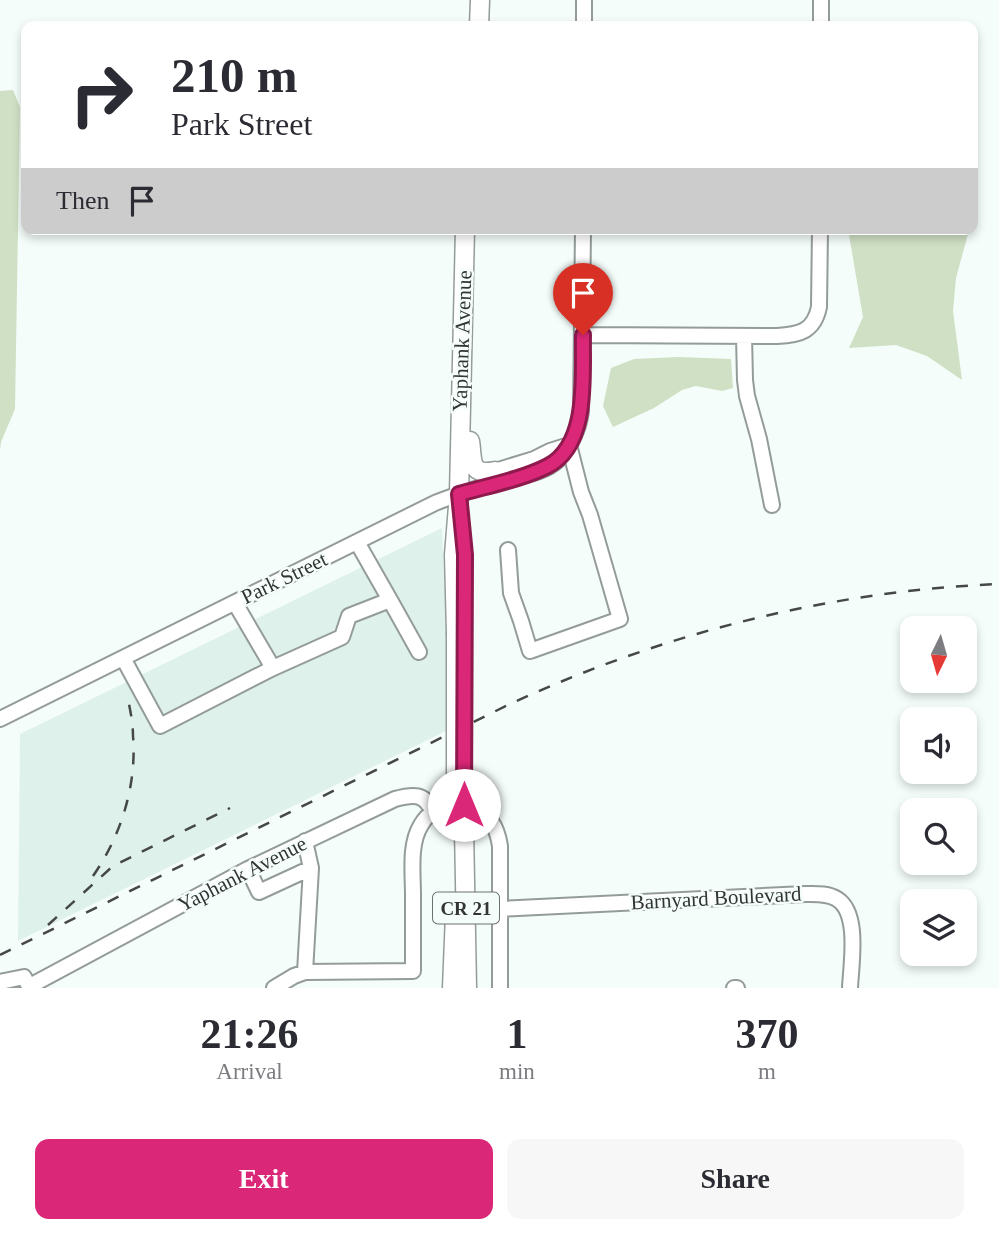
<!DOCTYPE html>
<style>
body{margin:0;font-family:Georgia,serif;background:#f7f7f7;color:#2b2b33;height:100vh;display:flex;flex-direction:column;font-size:26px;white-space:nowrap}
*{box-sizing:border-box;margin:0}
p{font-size:23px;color:#7c7c81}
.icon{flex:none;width:38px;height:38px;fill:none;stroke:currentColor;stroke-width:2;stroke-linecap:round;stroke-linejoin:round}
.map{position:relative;height:988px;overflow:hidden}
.drawer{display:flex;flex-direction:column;background:#fff;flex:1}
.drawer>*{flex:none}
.banner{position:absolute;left:21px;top:21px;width:957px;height:214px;border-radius:14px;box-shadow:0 4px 10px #0003;background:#fff;color:#2b2b33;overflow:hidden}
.needle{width:46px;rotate:185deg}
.tools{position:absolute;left:900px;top:616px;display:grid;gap:14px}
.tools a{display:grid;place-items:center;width:77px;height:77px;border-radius:14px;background:#fff;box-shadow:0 4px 10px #0003;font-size:35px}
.pin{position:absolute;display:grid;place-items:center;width:60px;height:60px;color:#fff;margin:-72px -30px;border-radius:50% 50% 50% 0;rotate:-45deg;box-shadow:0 0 7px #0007}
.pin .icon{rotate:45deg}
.me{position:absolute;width:77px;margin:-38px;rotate:0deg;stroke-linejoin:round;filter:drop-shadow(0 0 5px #0008)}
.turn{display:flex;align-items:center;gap:24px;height:147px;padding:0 35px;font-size:32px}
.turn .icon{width:91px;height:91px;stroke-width:2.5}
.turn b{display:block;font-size:49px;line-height:60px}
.then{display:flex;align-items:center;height:66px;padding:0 35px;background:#0003;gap:14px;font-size:26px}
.eta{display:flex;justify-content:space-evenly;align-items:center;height:119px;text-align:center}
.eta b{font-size:42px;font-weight:700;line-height:49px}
.primary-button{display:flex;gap:14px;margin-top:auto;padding:14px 35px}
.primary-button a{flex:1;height:80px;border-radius:14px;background:#db2777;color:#fff;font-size:28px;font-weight:700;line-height:80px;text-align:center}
.primary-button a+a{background:#f7f7f7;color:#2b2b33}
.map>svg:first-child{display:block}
.built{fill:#dff1eb}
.green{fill:#cfe0c4}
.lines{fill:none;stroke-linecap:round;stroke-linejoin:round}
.minor-casing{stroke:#949c99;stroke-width:18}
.major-casing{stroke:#949c99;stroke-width:21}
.minor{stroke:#fff;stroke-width:14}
.major{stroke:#fff;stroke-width:18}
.rail{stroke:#454847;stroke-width:2.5;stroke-dasharray:12 12;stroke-linecap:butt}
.major-bridge-casing{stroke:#949c99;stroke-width:21;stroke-linecap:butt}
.major-bridge{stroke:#fff;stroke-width:18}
.route-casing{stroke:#8e194d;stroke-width:18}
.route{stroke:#db2777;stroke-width:12}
.labels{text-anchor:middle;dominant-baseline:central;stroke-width:5;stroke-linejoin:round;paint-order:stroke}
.shield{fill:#f4fdfa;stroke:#6c706f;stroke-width:2}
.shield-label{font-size:19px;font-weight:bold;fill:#313433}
.street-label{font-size:21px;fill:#313433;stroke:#f4fdfa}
</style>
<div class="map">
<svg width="999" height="988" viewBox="0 0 999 988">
<rect width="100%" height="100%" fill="#f4fdfa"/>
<!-- built -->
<path class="built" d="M 442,528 L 450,729 L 18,941 L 20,734 Z"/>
<!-- green -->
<path class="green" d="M 13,90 L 20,107 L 15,409 L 1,442 L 0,450 L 0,91 Z
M 848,229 L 968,229 L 968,234 L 956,278 L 953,311 L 962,380 L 927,356 L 896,345 L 849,348 L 863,317 Z
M 678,357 L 731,359 L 733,388 L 722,391 L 696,386 L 682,390 L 654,408 L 613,427 L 603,406 L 611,368 L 634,359 Z"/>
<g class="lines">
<!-- minor casing -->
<g class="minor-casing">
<path id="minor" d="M 584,26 L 584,0
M 821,26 L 821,0
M 583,335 L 777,336 C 800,335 814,331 819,307 L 820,229
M 744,336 L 745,380 L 747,396 L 759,439 L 772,505
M 495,471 L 534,459 L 550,451 L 569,445
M 508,550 L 511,593 L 521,621 L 530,651 L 620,619 L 590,515 L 581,492 L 569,445
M 390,600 L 419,652
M 235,603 L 273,668
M 123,658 L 160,726 L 273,668 L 342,637 L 349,616 L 390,600 L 357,542
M 0,719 L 435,503 C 457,494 479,488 502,481 C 520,476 545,473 558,460 C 570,447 579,429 581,411 L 583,229
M 305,841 L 311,868 L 305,972
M 248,869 L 259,892 L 311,868
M 500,909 L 805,894 C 815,894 828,893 837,899 C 860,913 851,964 850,988
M 0,982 L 24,977 L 30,988
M 30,986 L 248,869 L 395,799 C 413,794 425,793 432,811
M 274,988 L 294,976 L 305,972 L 413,971 C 413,946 413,920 413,895 C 413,873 409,844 421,825 C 431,807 449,805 468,808 C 490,812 497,827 500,846 L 500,988
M 734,988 L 737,988"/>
</g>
<!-- major casing -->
<g class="major-casing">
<path id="major" d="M 479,26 L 480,0
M 470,441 C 473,459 468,476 495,471
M 456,633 L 454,555 L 459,494 L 465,229
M 464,828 L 467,988
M 452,988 L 455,915"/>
</g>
<!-- minor -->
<use href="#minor" class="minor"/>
<!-- major -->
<use href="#major" class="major"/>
<!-- rail -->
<path class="rail" d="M 93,876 C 121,836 137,785 133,736 C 133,725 131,714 129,704
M 48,925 L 113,866 L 230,808
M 0,955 L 510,704 C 664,633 829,591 999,584"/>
<!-- major-bridge casing -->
<g class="major-bridge-casing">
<path id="major-bridge" d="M 456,633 L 456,828"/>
</g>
<!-- major-bridge -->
<use href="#major-bridge" class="major-bridge"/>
</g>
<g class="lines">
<!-- route casing -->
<g class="route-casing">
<path id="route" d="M 464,805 L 465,555 L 459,494 C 487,486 523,479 548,466 C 590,444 582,374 583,335"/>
</g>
<!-- route -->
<use href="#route" class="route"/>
</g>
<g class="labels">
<!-- shield labels -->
<rect class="shield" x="433" y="892.5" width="66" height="31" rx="5"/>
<g class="shield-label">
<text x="466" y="908">CR 21</text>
</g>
<!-- street labels -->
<g class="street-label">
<text transform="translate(462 341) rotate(-88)">Yaphank Avenue</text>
<text transform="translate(284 578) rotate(-26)">Park Street</text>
<text transform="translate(242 874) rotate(-27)">Yaphank Avenue</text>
<text transform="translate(716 898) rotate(-3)">Barnyard Boulevard</text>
</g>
</g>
</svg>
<div class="tools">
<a><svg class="needle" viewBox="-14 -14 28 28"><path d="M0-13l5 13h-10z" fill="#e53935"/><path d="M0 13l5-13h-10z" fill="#7c7c81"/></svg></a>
<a><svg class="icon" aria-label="sound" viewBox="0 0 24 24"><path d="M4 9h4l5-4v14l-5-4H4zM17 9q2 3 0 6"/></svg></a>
<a><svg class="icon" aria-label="search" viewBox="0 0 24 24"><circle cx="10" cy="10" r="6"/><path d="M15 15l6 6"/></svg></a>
<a><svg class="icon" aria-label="layers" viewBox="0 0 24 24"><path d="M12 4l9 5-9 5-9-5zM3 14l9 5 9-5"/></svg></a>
</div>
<div class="pin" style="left:583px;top:335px;background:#d93025"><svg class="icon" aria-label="arrive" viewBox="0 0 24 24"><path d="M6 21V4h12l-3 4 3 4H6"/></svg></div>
<svg class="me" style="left:464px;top:805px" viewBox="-20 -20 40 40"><circle r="19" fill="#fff"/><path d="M0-13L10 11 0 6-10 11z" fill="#db2777"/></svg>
<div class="banner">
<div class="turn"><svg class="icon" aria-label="right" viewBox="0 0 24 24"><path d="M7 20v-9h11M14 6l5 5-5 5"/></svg><div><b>210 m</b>Park Street</div></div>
<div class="then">Then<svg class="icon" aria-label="arrive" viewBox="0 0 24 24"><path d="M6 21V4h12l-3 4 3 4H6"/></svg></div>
</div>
</div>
<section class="drawer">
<div class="eta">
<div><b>21:26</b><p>Arrival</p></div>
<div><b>1</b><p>min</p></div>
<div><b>370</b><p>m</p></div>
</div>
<div class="primary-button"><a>Exit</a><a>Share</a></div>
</section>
